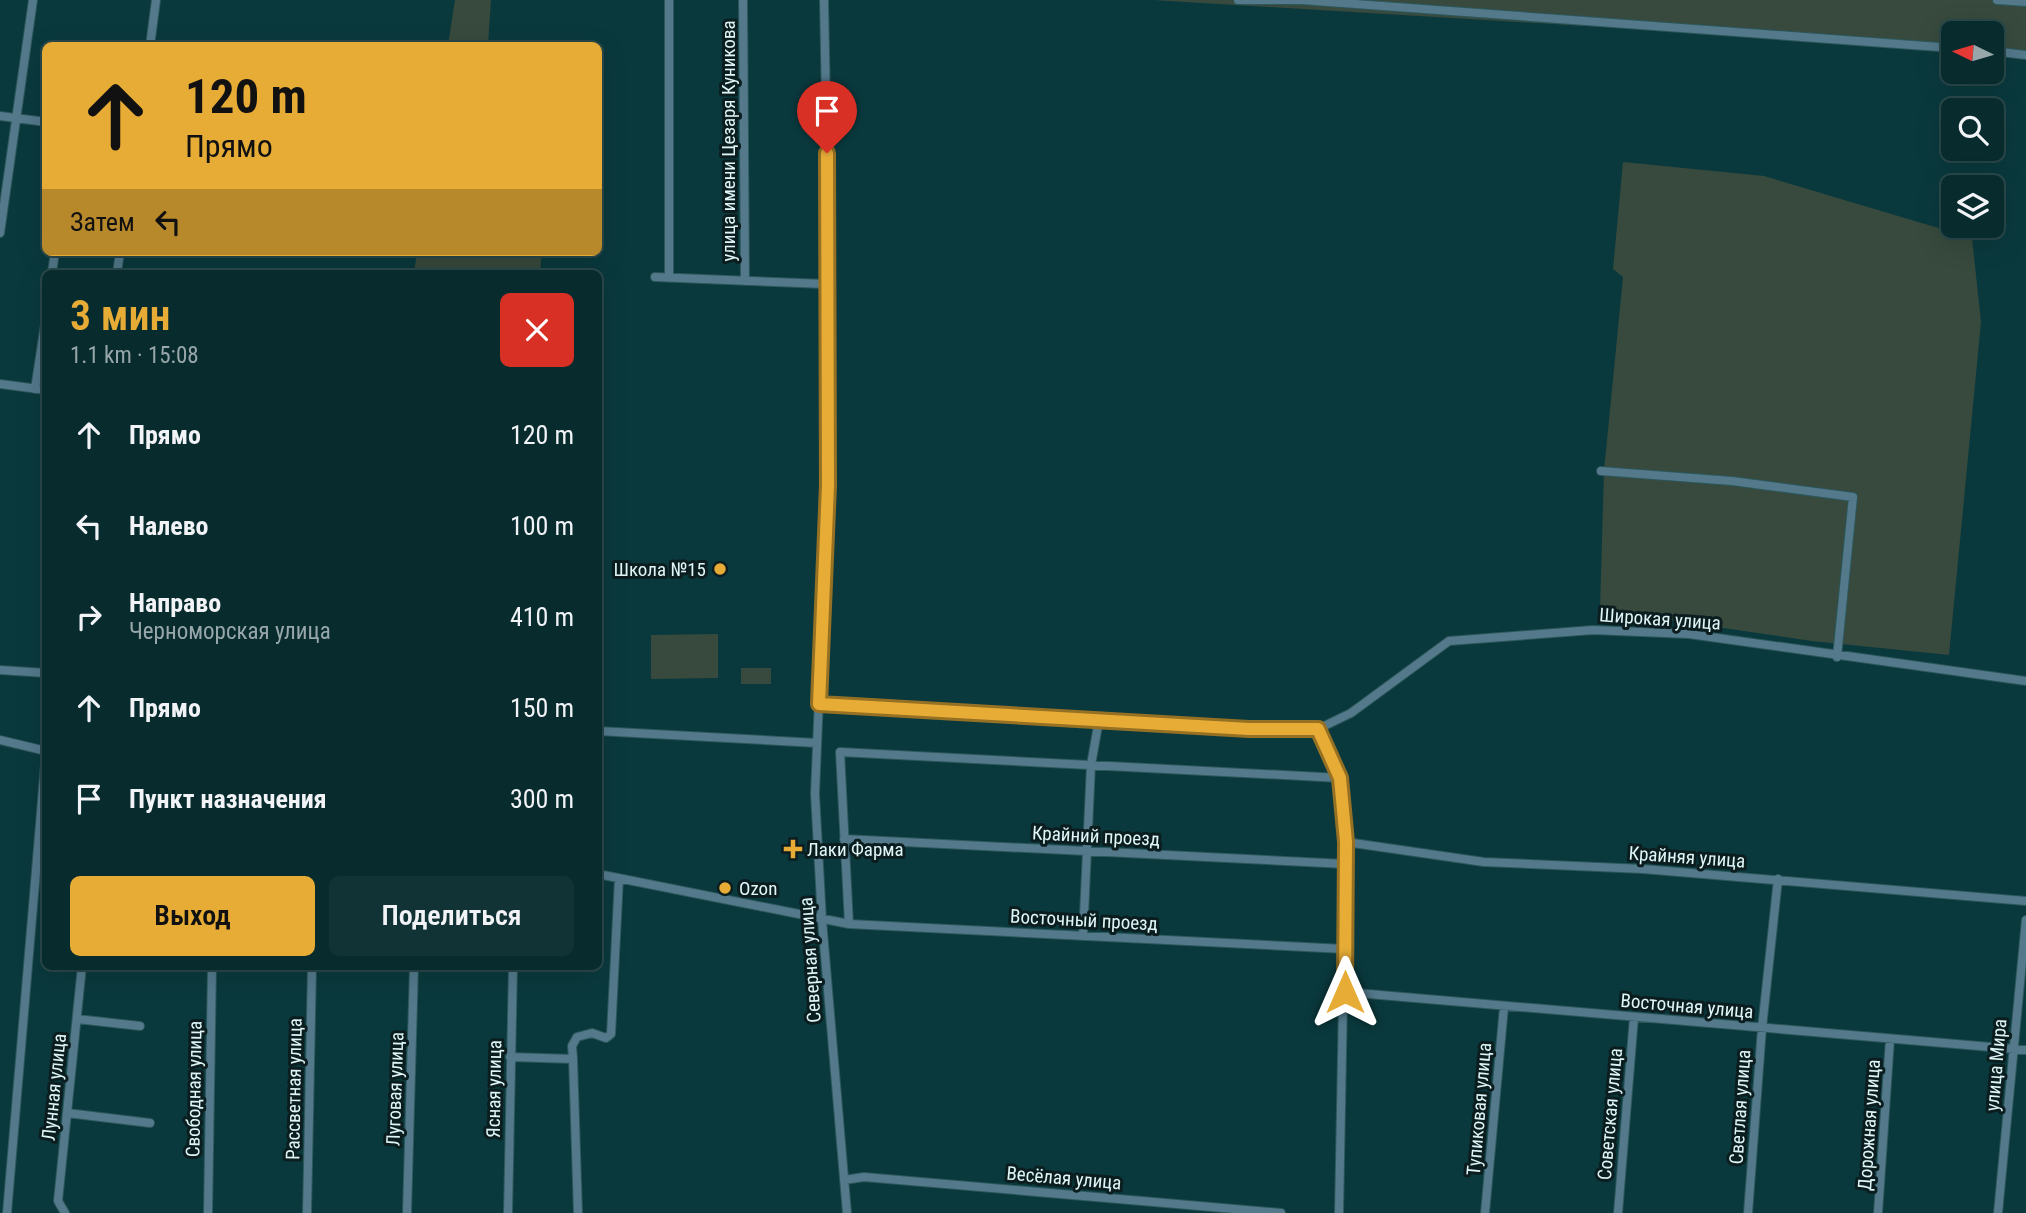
<!DOCTYPE html>
<html lang="ru">
<meta charset="utf-8">
<style>
body{margin:0;font-family:"Roboto Condensed",sans-serif;background:#113336;color:#f1f3f6;height:100vh;display:flex;flex-direction:column;font-size:26px;white-space:nowrap}
*{box-sizing:border-box;margin:0}
p{font-size:23px;color:#98a7aa}
.icon{flex:none;width:38px;height:38px;fill:none;stroke:currentColor;stroke-width:2;stroke-linecap:round;stroke-linejoin:round}
.map{position:relative;flex:1;overflow:hidden}
.details{position:absolute;left:42px;top:270px;width:560px;height:700px;display:flex;flex-direction:column;background:#082b2e;border-radius:10px;box-shadow:0 7px 28px #0002,0 0 0 2px #29474a}
.details>*{flex:none}
.hud{position:absolute;left:42px;top:42px;width:560px;height:214px;border-radius:10px;box-shadow:0 7px 28px #0002,0 0 0 2px #29474a;background:#e6ac36;color:#111;overflow:hidden}
.needle{width:46px;rotate:275deg}
.buttons{position:absolute;left:1941px;top:21px;display:grid;gap:14px}
.buttons a{display:grid;place-items:center;width:63px;height:63px;border-radius:10px;background:#082b2e;box-shadow:0 7px 28px #0002,0 0 0 2px #29474a;font-size:35px}
.pin{position:absolute;display:grid;place-items:center;width:60px;height:60px;color:#fff;margin:-72px -30px;border-radius:50% 50% 50% 0;rotate:-45deg;box-shadow:0 0 7px #0007}
.pin .icon{rotate:45deg}
.me{position:absolute;width:77px;margin:-38px;rotate:0deg;stroke-linejoin:round;filter:drop-shadow(0 0 5px #0008)}
.turn{display:flex;align-items:center;gap:24px;height:147px;padding:0 28px;font-size:32px}
.turn .icon{width:91px;height:91px;stroke-width:2.5}
.turn b{display:block;font-size:49px;line-height:60px}
.then{display:flex;align-items:center;height:66px;padding:0 28px;background:#0003;gap:14px;font-size:26px}
.round{display:grid;place-items:center;flex:none;width:74px;height:74px;border-radius:10px;background:#113336}
.summary{display:flex;align-items:center;justify-content:space-between;height:119px;padding:0 28px}
h1{font-size:42px;font-weight:600;line-height:52px;color:#e6ac36}
.cta{display:flex;gap:14px;margin-top:auto;padding:14px 28px}
.cta a{flex:1;height:80px;border-radius:10px;background:#e6ac36;color:#111;font-size:28px;font-weight:600;line-height:80px;text-align:center}
.cta a+a{background:#113336;color:#f1f3f6}
ul{padding:0;list-style:none}
li{display:flex;align-items:center;gap:21px;height:91px;padding:0 28px}
li div{flex:1}
li b{display:block;font-size:26px}
li em{font-style:normal}
.map>svg:first-child{display:block}
.green{fill:#374a3d}
.lines{fill:none;stroke-linecap:round;stroke-linejoin:round}
.minor-casing{stroke:#2c575b;stroke-width:10}
.minor{stroke:#53798b;stroke-width:8}
.route-casing{stroke:#967023;stroke-width:18}
.route{stroke:#e6ac36;stroke-width:12}
.poi-dot{fill:#e6ac36;stroke:#0b1d1f;stroke-width:2.5}
.labels{text-anchor:middle;dominant-baseline:central;stroke-width:6;stroke-linejoin:round;paint-order:stroke}
.street-label{font-size:19px;fill:#dff6f8;stroke:#0b1d1f}
.poi-label{font-size:19px;fill:#dff6f8;stroke:#0b1d1f;text-anchor:start}
</style>
<div class="map">
<svg width="2026" height="1213" viewBox="0 0 2026 1213">
<rect width="100%" height="100%" fill="#0a393d"/>
<!-- green -->
<path class="green" d="M 455,0 L 491,0 L 488,45 L 448,45 Z
M 1153,0 L 2026,0 L 2026,53 L 1992,51 L 1992,33 L 1953,33 L 1953,48 Z
M 1623,162 L 1764,176 L 1972,238 L 1981,322 L 1949,655 L 1812,641 L 1600,610 L 1604,471 L 1623,277 L 1613,269 Z
M 417,252 L 542,252 L 540,273 L 414,273 Z
M 718,634 L 718,678 L 651,679 L 651,635 Z
M 741,668 L 771,668 L 771,684 L 741,684 Z"/>
<g class="lines">
<!-- minor casing -->
<g class="minor-casing">
<path id="minor" d="M 743,0 L 745,281
M 824,0 L 828,206 L 825,284 L 829,364 L 828,485 L 815,794 L 822,920 L 847,1213
M 1238,0 L 1301,0 L 1953,48
M 1997,0 L 2026,2
M 150,46 L 156,0
M 1992,51 L 2026,55
M 0,116 L 46,122
M 0,233 L 33,0
M 52,273 L 55,252
M 117,273 L 120,252
M 655,277 L 825,284
M 669,278 L 669,0
M 0,384 L 46,390
M 35,389 L 46,318
M 1601,471 L 1732,481 L 1853,497 L 1837,657
M 0,670 L 46,673
M 819,704 L 1249,729 L 1318,729 L 1351,713 L 1449,641 L 1593,630 L 1689,634 L 2026,681
M 1318,729 L 1340,778 L 1346,842 L 1339,1213
M 598,731 L 817,743
M 0,740 L 46,751
M 844,839 L 1346,864
M 1346,842 L 1484,862 L 1643,869 L 2026,901
M 598,874 L 849,924 L 1345,949
M 849,924 L 840,752 L 1340,778
M 1083,936 L 1091,765 L 1099,720
M 1345,992 L 2026,1050
M 77,1019 L 140,1026
M 510,1057 L 573,1059 L 572,1046 L 577,1037 L 592,1033 L 606,1038 L 611,1034 L 619,878
M 573,1059 L 578,1213
M 67,1113 L 150,1123
M 844,1180 L 864,1177 L 1281,1213
M 7,1213 L 46,753
M 65,1213 L 58,1201 L 82,966
M 208,1213 L 212,966
M 307,1213 L 312,966
M 407,1213 L 414,966
M 508,1213 L 513,966
M 1485,1213 L 1504,1007
M 1618,1213 L 1634,1017
M 1748,1213 L 1762,1028 L 1778,879
M 1878,1213 L 1890,1039
M 1998,1213 L 2026,920"/>
</g>
<!-- minor -->
<use href="#minor" class="minor"/>
</g>
<g class="lines">
<!-- route casing -->
<g class="route-casing">
<path id="route" d="M 827,153 L 828,485 L 819,704 L 1249,729 L 1318,729 L 1340,778 L 1346,842 L 1345,992"/>
</g>
<!-- route -->
<use href="#route" class="route"/>
</g>
<!-- markers -->
<g class="poi-dot">
<circle cx="720" cy="569" r="7"/>
<path d="M789.5 838.5h7v7h7v7h-7v7h-7v-7h-7v-7h7z"/>
<circle cx="725" cy="888" r="7"/>
</g>
<g class="labels">
<!-- street labels -->
<g class="street-label">
<text transform="translate(728 141) rotate(-90)">улица имени Цезаря Куникова</text>
<text transform="translate(1660 619) rotate(4)">Широкая улица</text>
<text transform="translate(1096 836) rotate(3)">Крайний проезд</text>
<text transform="translate(1687 857) rotate(4)">Крайняя улица</text>
<text transform="translate(1084 920) rotate(3)">Восточный проезд</text>
<text transform="translate(810 960) rotate(-94)">Северная улица</text>
<text transform="translate(1687 1006) rotate(5)">Восточная улица</text>
<text transform="translate(1996 1065) rotate(-85)">улица Мира</text>
<text transform="translate(54 1087) rotate(-84)">Лунная улица</text>
<text transform="translate(194 1089) rotate(-89)">Свободная улица</text>
<text transform="translate(294 1089) rotate(-89)">Рассветная улица</text>
<text transform="translate(395 1089) rotate(-88)">Луговая улица</text>
<text transform="translate(494 1089) rotate(-89)">Ясная улица</text>
<text transform="translate(1740 1107) rotate(-86)">Светлая улица</text>
<text transform="translate(1479 1109) rotate(-85)">Тупиковая улица</text>
<text transform="translate(1610 1114) rotate(-85)">Советская улица</text>
<text transform="translate(1869 1125) rotate(-86)">Дорожная улица</text>
<text transform="translate(1064 1178) rotate(5)">Весёлая улица</text>
</g>
<!-- poi labels -->
<g class="poi-label">
<text x="706" y="569" text-anchor="end">Школа №15</text>
<text x="807" y="849">Лаки Фарма</text>
<text x="739" y="888">Ozon</text>
</g>
</g>
</svg>
<div class="buttons">
<a><svg class="needle" viewBox="-14 -14 28 28"><path d="M0-13l5 13h-10z" fill="#e53935"/><path d="M0 13l5-13h-10z" fill="#98a7aa"/></svg></a>
<a><svg class="icon" aria-label="search" viewBox="0 0 24 24"><circle cx="10" cy="10" r="6"/><path d="M15 15l6 6"/></svg></a>
<a><svg class="icon" aria-label="layers" viewBox="0 0 24 24"><path d="M12 4l9 5-9 5-9-5zM3 14l9 5 9-5"/></svg></a>
</div>
<div class="pin" style="left:827px;top:153px;background:#d93025"><svg class="icon" aria-label="arrive" viewBox="0 0 24 24"><path d="M6 21V4h12l-3 4 3 4H6"/></svg></div>
<svg class="me" style="left:1345px;top:992px" viewBox="-20 -20 40 40"><path d="M0-17L14 15 0 8-14 15z" fill="#e6ac36" stroke="#fff" stroke-width="4"/></svg>
<div class="hud">
<div class="turn"><svg class="icon" aria-label="ahead" viewBox="0 0 24 24"><path d="M12 20V5M6 11l6-6 6 6"/></svg><div><b>120 m</b>Прямо</div></div>
<div class="then">Затем<svg class="icon" aria-label="left" viewBox="0 0 24 24"><path d="M17 20v-9H6M10 6l-5 5 5 5"/></svg></div>
</div>
<section class="details">
<div class="summary"><div><h1>3 мин</h1><p>1.1 km · 15:08</p></div><a class="round" style="background:#d93025;color:#fff"><svg class="icon" aria-label="close" viewBox="0 0 24 24"><path d="M6 6l12 12M18 6L6 18"/></svg></a></div>
<ul>
<li><svg class="icon" aria-label="ahead" viewBox="0 0 24 24"><path d="M12 20V5M6 11l6-6 6 6"/></svg><div><b>Прямо</b></div><em>120 m</em></li>
<li><svg class="icon" aria-label="left" viewBox="0 0 24 24"><path d="M17 20v-9H6M10 6l-5 5 5 5"/></svg><div><b>Налево</b></div><em>100 m</em></li>
<li><svg class="icon" aria-label="right" viewBox="0 0 24 24"><path d="M7 20v-9h11M14 6l5 5-5 5"/></svg><div><b>Направо</b><p>Черноморская улица</p></div><em>410 m</em></li>
<li><svg class="icon" aria-label="ahead" viewBox="0 0 24 24"><path d="M12 20V5M6 11l6-6 6 6"/></svg><div><b>Прямо</b></div><em>150 m</em></li>
<li><svg class="icon" aria-label="arrive" viewBox="0 0 24 24"><path d="M6 21V4h12l-3 4 3 4H6"/></svg><div><b>Пункт назначения</b></div><em>300 m</em></li>
</ul>
<div class="cta"><a>Выход</a><a>Поделиться</a></div>
</section>
</div>
